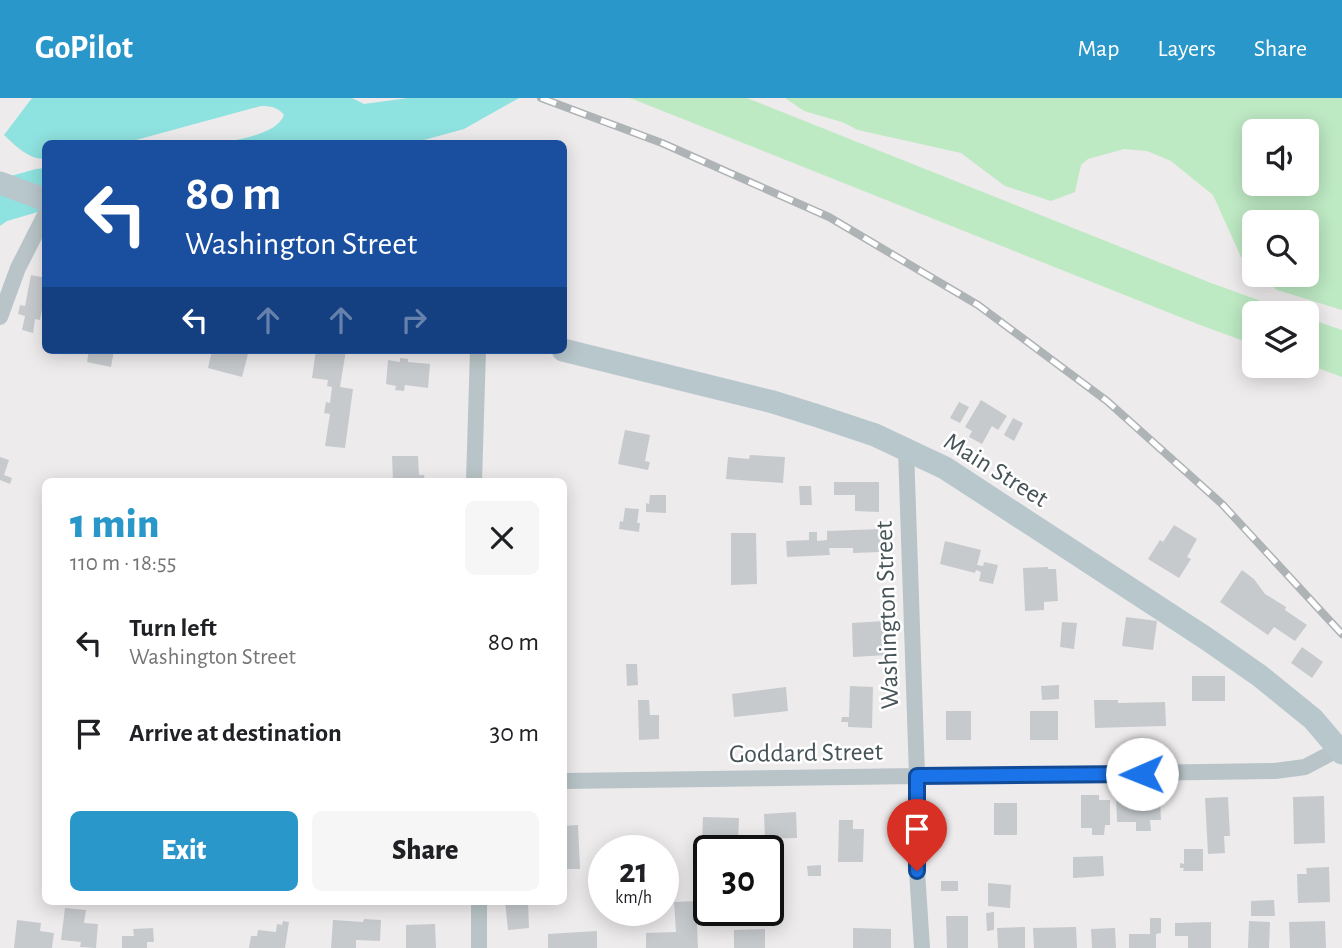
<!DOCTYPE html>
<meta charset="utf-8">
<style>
body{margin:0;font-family:"Alegreya Sans",sans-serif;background:#f6f6f6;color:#202124;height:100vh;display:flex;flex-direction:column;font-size:26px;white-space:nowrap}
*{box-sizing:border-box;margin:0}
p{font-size:23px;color:#757577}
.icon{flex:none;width:38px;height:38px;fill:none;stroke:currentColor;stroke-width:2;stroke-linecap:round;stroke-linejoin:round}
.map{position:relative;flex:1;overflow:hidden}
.side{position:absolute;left:42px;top:380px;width:525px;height:427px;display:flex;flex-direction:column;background:#fff;border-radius:10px;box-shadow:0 4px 18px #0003}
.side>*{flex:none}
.guide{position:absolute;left:42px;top:42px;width:525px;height:214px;border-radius:10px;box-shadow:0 4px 18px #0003;background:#1a4fa0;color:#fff;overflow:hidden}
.controls{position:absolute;left:1242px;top:21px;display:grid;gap:14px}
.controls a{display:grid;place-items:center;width:77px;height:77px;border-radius:10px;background:#fff;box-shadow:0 4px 18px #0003;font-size:35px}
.speed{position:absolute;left:588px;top:737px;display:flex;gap:14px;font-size:35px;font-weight:700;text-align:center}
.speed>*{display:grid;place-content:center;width:91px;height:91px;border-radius:50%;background:#fff;box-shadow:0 4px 18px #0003;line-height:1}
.speed small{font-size:18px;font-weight:400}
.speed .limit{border:4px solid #111;border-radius:10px;background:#fff;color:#111}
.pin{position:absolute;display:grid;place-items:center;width:60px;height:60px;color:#fff;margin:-72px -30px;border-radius:50% 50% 50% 0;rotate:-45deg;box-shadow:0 0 7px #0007}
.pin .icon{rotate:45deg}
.me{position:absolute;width:77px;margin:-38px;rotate:269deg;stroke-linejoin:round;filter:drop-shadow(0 0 5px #0008)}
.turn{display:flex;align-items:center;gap:24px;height:147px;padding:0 28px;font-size:32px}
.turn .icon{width:91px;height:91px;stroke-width:2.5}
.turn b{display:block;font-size:49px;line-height:60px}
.lanes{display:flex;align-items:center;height:66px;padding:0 28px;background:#0003;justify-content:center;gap:35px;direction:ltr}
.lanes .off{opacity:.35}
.round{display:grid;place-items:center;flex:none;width:74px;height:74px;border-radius:10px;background:#f6f6f6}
.headline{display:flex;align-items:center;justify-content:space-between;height:119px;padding:0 28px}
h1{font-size:42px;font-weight:800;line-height:52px;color:#2a97ca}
.cta{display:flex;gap:14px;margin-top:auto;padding:14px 28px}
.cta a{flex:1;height:80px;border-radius:10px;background:#2a97ca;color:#fff;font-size:28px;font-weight:800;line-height:80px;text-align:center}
.cta a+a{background:#f6f6f6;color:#202124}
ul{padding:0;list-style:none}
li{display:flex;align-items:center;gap:21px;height:91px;padding:0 28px}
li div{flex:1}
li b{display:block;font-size:26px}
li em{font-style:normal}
header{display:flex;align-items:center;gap:42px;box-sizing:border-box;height:98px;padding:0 35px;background:#2a97ca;color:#fff}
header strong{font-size:33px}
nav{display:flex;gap:38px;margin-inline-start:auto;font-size:24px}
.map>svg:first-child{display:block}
.green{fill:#bde9c3;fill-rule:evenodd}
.water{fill:#8ee2df}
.building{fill:#c6cacd}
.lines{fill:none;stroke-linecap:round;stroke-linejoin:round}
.minor{stroke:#b8c4c7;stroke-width:16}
.secondary{stroke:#b8c7cc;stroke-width:23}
.rail-casing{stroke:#aeb3b5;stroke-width:8}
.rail{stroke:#fff;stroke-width:5;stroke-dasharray:16;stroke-linecap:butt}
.route-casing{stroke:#114b97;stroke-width:18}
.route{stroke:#1a73e8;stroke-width:12}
.labels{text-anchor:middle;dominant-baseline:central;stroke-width:5;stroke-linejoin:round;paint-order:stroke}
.street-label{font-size:26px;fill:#465357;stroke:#fff}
</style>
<header>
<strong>GoPilot</strong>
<nav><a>Map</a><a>Layers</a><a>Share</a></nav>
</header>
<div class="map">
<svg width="1342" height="850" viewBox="0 0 1342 850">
<rect width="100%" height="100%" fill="#eeebec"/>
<!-- green -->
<path class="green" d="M 630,0 L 747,0 L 1211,185 L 1294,215 L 1255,215 L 1255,247 L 1200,227 Z
M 785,0 L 1342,0 L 1342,212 L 1277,192 L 1260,177 L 1307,177 L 1307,124 L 1255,124 L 1255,172 L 1241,159 L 1213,97 L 1171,63 L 1147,53 L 1124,51 L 1088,61 L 1081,67 L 1075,94 L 1051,103 L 1005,88 L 961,55 L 858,32 L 842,24 L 804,13 ZM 1255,33 L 1307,33 L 1307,86 L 1255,86 Z
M 1307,220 L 1342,232 L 1342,279 L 1307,266 Z"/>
<!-- water -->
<path class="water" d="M 32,0 L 352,0 L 364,6 L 408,0 L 519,0 L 464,31 L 413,45 L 223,45 C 242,40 277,36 284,17 C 278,9 270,8 261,8 L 125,45 L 46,46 L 45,61 C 28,61 17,49 4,37 Z
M 45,70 L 45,112 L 7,123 L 0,128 L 0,81 L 36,71 Z"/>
<!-- building -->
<path class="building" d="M 31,177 L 46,180 L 46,212 L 42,212 L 40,222 L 35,221 L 33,235 L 22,232 L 25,218 L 18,216 L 20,207 L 25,208 Z
M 89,252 L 114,252 L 111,269 L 87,264 Z
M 212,252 L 249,252 L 242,279 L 208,270 Z
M 316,252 L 346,252 L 340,289 L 353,291 L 345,350 L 325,348 L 330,316 L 324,315 L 326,304 L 330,305 L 332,289 L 327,288 L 328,282 L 312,280 Z
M 400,260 L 408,261 L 408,264 L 430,266 L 428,290 L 405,287 L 404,293 L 395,292 L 396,288 L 386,286 L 388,262 L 400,264 Z
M 981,302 L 1007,318 L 998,332 L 992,328 L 982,346 L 969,339 L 972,333 L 965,329 Z
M 959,304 L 969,309 L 960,325 L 950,320 Z
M 1013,320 L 1023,325 L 1014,343 L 1004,337 Z
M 625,332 L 650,337 L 645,363 L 650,364 L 648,372 L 618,366 Z
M 750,357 L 785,359 L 783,385 L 726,381 L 728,359 L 749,361 Z
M 392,358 L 418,358 L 419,377 L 424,377 L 425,383 L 393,383 Z
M 0,359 L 9,362 L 4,377 L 12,380 L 10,386 L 0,382 Z
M 834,384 L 879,384 L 879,414 L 855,413 L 855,397 L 834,397 Z
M 799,388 L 811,388 L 812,407 L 800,407 Z
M 650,397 L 666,397 L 666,415 L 646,414 L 646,405 L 649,406 Z
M 625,410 L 639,411 L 637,425 L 640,425 L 639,434 L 619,431 L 620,423 L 623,424 Z
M 1174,427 L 1197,441 L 1187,459 L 1191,461 L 1179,480 L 1148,461 L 1160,442 L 1163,444 Z
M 881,431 L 881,454 L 853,455 L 853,450 L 829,450 L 830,457 L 787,459 L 786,443 L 809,442 L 809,434 L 817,434 L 817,443 L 827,442 L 827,433 Z
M 731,435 L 756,435 L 757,486 L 731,487 Z
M 945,443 L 981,452 L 977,467 L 983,468 L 984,464 L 998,467 L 993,486 L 979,483 L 981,474 L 976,472 L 975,475 L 940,466 Z
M 1048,469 L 1048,471 L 1056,471 L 1058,503 L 1044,504 L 1044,512 L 1025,513 L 1023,470 Z
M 1242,472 L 1254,481 L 1265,496 L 1286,509 L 1285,512 L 1307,527 L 1295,543 L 1274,529 L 1268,537 L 1220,504 Z
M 1126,519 L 1157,523 L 1153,552 L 1122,548 Z
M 885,523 L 887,557 L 853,559 L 852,525 Z
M 1062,524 L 1077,525 L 1074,551 L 1060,549 Z
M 1302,549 L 1323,564 L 1312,580 L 1291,565 Z
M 626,566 L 637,566 L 638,587 L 627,588 Z
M 1192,578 L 1225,578 L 1225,603 L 1192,603 Z
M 1059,587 L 1059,601 L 1042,602 L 1041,588 Z
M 850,588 L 873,589 L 872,630 L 848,629 L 848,624 L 841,624 L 842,619 L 849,619 Z
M 786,589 L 788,613 L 734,619 L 732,596 Z
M 638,602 L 649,602 L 650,617 L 659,617 L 659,641 L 639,642 Z
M 1094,602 L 1118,602 L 1118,605 L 1165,604 L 1166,628 L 1095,630 Z
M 946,613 L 971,613 L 971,642 L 946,642 Z
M 1030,613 L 1058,613 L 1058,642 L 1030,642 Z
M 1081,697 L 1099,697 L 1099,702 L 1110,702 L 1110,727 L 1105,727 L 1104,737 L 1092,737 L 1092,730 L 1081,730 Z
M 1138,697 L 1138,705 L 1160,704 L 1161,722 L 1150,722 L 1151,733 L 1136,733 L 1136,724 L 1117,724 L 1116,698 Z
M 1324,698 L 1325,745 L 1294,746 L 1293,699 Z
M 1228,699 L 1230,738 L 1224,738 L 1225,755 L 1208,756 L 1205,700 Z
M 994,705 L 1017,705 L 1017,737 L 994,737 Z
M 796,714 L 797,740 L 765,741 L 764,716 Z
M 703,719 L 739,720 L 738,745 L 702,744 Z
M 839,722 L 853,722 L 853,731 L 864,731 L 863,764 L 838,764 Z
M 578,727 L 580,771 L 564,771 L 564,728 Z
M 1184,751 L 1203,751 L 1203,773 L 1183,773 L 1184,770 L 1180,770 L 1180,765 L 1184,766 Z
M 1103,758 L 1104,778 L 1073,780 L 1073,759 Z
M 821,767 L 821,778 L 808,778 L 807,768 Z
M 1329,769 L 1330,804 L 1298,805 L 1297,776 L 1307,776 L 1306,770 Z
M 941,783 L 958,783 L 958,793 L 941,793 Z
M 988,785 L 1011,787 L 1010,810 L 988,808 Z
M 1274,802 L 1275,818 L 1251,818 L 1251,803 Z
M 505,803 L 528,803 L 529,830 L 508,832 Z
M 696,803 L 698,850 L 646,850 L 646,835 L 676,834 L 674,804 Z
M 65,810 L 86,812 L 84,825 L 98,826 L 96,850 L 80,849 L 81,844 L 61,842 Z
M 994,814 L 994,832 L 987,833 L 986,815 Z
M 946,818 L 968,818 L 968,850 L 947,850 Z
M 1150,820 L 1161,820 L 1161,835 L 1156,836 L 1156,850 L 1129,850 L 1129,836 L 1150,836 Z
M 364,821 L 381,822 L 380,843 L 356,842 L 356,850 L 331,850 L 333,822 L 363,824 Z
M 17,822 L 41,825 L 40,833 L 54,835 L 52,850 L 14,850 Z
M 283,823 L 289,824 L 285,850 L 249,850 L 251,838 L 257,838 L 258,832 L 276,834 L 277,826 L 282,827 Z
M 1249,823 L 1270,824 L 1269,850 L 1248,850 Z
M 1325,823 L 1326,850 L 1290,850 L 1289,824 Z
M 1211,824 L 1211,850 L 1188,850 L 1188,838 L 1175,838 L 1175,825 Z
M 435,826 L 436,850 L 406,850 L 406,827 Z
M 1025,829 L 1025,850 L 998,850 L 997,830 Z
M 1076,829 L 1077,850 L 1034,850 L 1033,830 Z
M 153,830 L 154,844 L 147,844 L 147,850 L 122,850 L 122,838 L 134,838 L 133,831 Z
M 853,830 L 891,831 L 891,850 L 853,850 Z
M 1115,830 L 1116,850 L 1092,850 L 1091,831 Z
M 765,831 L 765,850 L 734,850 L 734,832 Z
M 597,833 L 597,850 L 548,850 L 548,836 Z"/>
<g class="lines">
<!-- minor -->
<path class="minor" d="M 0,219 L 18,170 L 46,115
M 906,351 L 917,678 L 917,773 L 922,850
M 474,383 L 478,252
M 564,683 L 1275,673 L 1305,669 L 1339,651
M 479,850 L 479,803"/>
<!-- secondary -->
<path class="secondary" d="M 0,85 L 46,102
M 563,252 L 773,304 L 818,318 L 875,337 L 945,370 L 1207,541 L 1260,578 L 1313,621 L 1342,655"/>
<!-- rail casing -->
<g class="rail-casing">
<path id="rail" d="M 541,0 L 662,45 L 829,119 L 978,207 L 1107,303 L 1222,406 L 1342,536"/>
</g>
<!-- rail -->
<use href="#rail" class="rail"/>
</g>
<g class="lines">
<!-- route casing -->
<g class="route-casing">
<path id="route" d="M 917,773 L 917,678 L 1142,676"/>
</g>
<!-- route -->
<use href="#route" class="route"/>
</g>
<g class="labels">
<!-- street labels -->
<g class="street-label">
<text transform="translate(996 372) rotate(32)">Main Street</text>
<text transform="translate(887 517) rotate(-92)">Washington Street</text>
<text transform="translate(806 655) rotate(-1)">Goddard Street</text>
</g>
</g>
</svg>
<div class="controls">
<a><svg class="icon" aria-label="sound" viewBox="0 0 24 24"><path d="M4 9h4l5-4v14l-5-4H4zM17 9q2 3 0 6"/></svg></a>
<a><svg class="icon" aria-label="search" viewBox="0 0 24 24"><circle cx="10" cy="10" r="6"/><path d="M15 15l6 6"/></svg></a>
<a><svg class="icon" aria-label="layers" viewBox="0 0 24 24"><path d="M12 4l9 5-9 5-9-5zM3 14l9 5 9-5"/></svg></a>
</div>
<div class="speed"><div>21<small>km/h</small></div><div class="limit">30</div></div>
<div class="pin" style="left:917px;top:773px;background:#d93025"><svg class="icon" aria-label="arrive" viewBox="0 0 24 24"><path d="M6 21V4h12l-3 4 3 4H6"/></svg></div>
<svg class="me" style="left:1142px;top:676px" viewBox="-20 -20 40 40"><circle r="19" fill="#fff"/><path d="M0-13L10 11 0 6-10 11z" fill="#1a73e8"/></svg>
<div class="guide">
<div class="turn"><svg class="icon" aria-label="left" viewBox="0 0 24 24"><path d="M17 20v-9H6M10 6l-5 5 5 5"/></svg><div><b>80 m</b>Washington Street</div></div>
<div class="lanes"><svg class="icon" aria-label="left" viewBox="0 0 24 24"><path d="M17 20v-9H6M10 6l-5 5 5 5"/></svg><svg class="icon off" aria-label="ahead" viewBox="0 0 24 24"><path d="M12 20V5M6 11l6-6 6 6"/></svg><svg class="icon off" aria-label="ahead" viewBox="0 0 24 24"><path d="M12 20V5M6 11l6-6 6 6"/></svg><svg class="icon off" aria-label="right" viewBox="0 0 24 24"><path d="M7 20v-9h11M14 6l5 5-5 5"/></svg></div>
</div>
<section class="side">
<div class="headline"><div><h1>1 min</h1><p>110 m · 18:55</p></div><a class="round"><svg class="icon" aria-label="close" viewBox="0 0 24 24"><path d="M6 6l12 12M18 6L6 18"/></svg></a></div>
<ul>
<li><svg class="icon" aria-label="left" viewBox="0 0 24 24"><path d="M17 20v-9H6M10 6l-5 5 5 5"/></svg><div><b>Turn left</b><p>Washington Street</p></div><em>80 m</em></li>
<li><svg class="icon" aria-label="arrive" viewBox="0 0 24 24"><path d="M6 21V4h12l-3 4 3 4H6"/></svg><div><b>Arrive at destination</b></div><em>30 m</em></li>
</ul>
<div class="cta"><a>Exit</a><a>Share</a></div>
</section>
</div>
